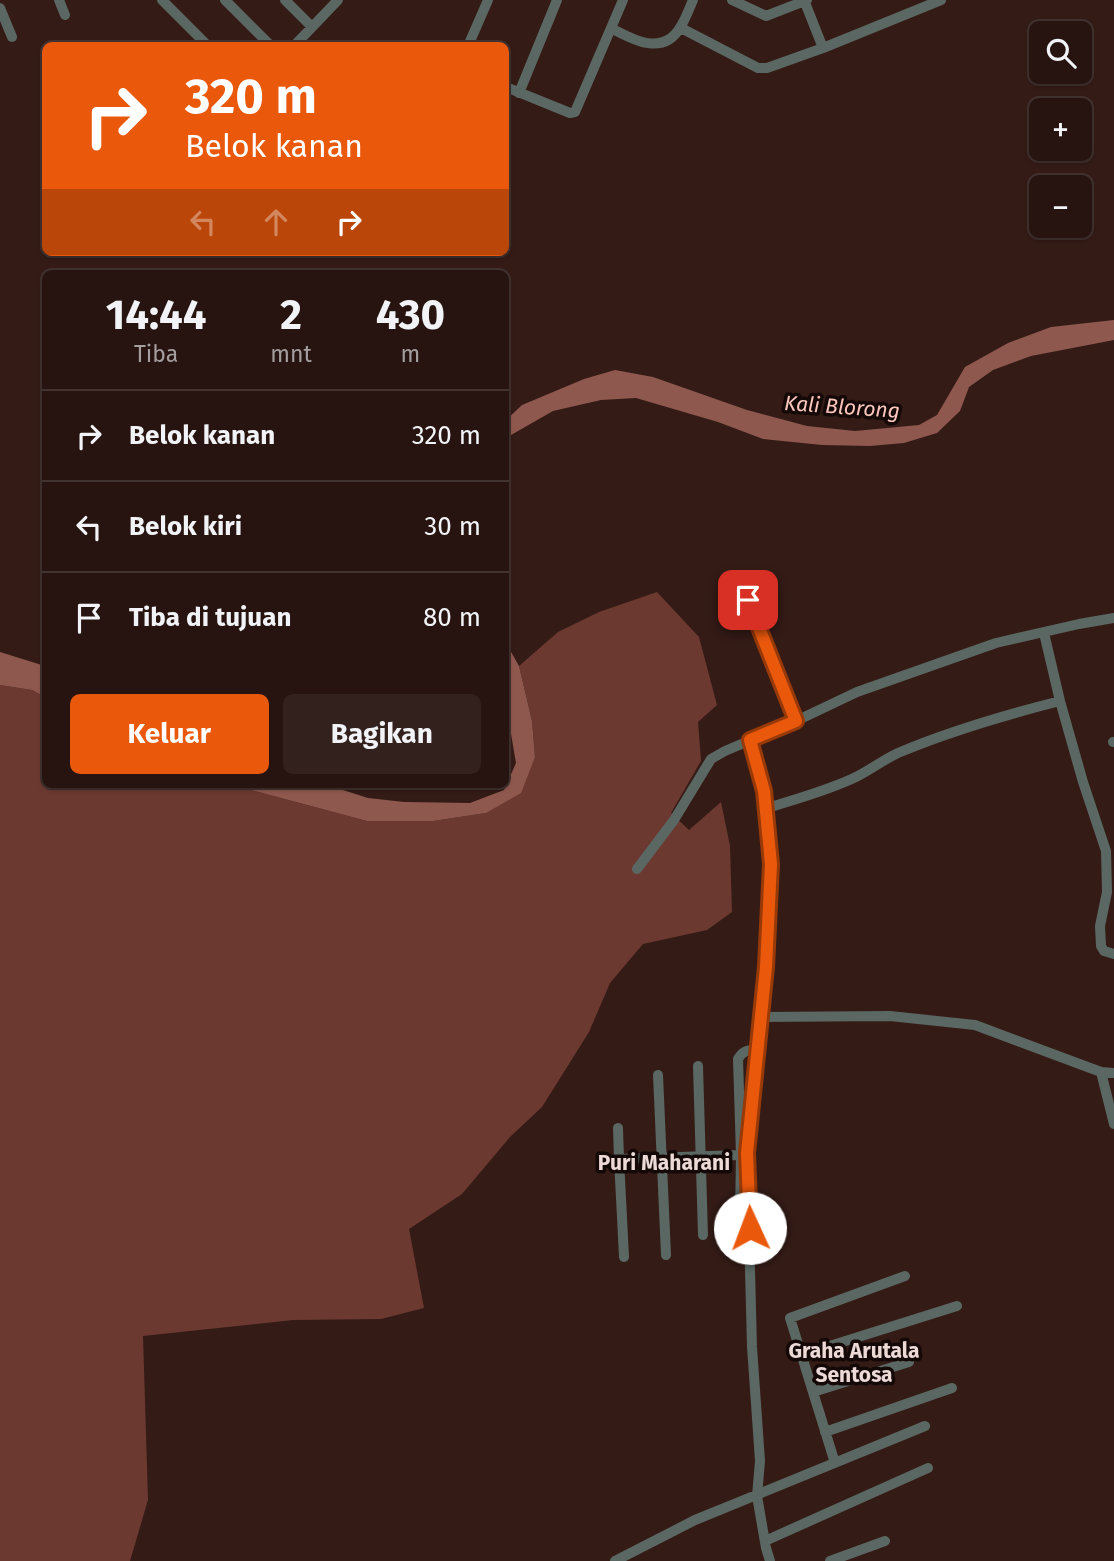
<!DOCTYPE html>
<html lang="id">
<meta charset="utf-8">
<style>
body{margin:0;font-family:"Fira Sans",sans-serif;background:#33211e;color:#f1f3f6;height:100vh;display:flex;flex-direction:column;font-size:26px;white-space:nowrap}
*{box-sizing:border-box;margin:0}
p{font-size:23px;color:#a49e9f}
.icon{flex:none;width:38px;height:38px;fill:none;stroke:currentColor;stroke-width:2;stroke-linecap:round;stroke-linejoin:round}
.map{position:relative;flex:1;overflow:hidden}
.sheet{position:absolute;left:42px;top:270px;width:467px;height:518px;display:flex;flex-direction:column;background:#271410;border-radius:10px;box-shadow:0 2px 5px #0004,0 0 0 2px #433330}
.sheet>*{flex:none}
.banner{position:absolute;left:42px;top:42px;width:467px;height:214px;border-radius:10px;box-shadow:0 2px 5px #0004,0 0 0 2px #433330;background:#ea580c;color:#fff;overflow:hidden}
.tools{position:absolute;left:1029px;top:21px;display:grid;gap:14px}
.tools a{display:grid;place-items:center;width:63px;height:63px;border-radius:10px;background:#271410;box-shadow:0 2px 5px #0004,0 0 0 2px #433330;font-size:35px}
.pin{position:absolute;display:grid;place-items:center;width:60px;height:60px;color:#fff;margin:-30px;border-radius:14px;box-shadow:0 4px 10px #0006}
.me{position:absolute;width:77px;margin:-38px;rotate:358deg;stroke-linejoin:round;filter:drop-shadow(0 0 5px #0008)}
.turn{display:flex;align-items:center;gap:24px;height:147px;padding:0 28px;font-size:32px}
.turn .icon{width:91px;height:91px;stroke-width:2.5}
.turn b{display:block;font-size:49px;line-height:60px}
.lanes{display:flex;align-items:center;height:66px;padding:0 28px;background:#0003;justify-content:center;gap:35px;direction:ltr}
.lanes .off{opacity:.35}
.eta{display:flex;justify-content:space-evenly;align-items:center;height:119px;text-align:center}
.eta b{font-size:42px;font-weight:700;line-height:49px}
.cta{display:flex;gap:14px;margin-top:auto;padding:14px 28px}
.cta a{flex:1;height:80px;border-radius:10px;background:#ea580c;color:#fff;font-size:28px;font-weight:700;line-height:80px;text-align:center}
.cta a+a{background:#33211e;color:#f1f3f6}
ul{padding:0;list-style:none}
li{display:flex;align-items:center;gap:21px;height:91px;padding:0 28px;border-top:2px solid #433330}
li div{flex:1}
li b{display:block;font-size:26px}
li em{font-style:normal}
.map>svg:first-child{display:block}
.forest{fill:#6c3930}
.water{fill:#8f584f}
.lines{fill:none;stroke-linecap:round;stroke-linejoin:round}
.street{stroke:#5a6762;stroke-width:10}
.route-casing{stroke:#983908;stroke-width:18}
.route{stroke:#ea580c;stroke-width:12}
.labels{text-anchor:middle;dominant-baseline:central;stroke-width:7;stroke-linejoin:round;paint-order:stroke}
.water-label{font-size:21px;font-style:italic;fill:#fdc7be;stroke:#140907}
.neighbourhood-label{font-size:21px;font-weight:bold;fill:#ecdad7;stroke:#140907}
</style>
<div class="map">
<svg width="1114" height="1561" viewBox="0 0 1114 1561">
<rect width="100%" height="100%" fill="#341b16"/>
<!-- forest -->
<path class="forest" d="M 657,592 L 699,637 L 717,705 L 698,722 L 701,761 L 671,813 L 689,830 L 721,802 L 730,846 L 732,912 L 707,930 L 643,944 L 610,983 L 589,1032 L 542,1107 L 510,1137 L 462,1194 L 409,1229 L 424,1308 L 381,1319 L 293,1320 L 143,1336 L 148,1500 L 130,1561 L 0,1561 L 0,685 L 32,690 L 45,697 L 46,784 L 229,784 L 367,821 L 433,821 L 486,813 L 535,757 L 532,721 L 519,666 L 558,632 L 599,612 Z"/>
<!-- water -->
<path class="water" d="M 1114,320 L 1114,340 L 1031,356 L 993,370 L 969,387 L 960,411 L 937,433 L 904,443 L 870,446 L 822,445 L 763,439 L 718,422 L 636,398 L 601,400 L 553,411 L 511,435 L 506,447 L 506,420 L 522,405 L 584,379 L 615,370 L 653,377 L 747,410 L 807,426 L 855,431 L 919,425 L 937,415 L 965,367 L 1008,343 L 1051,327 Z
M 506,643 L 519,666 L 532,721 L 535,757 L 521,793 L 486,813 L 433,821 L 367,821 L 229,784 L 324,784 L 368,798 L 404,802 L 470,803 L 504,790 L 516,763 L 511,734 L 506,712 Z
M 0,652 L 45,666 L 45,697 L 32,690 L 0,685 Z"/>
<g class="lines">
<!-- street -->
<path class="street" d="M 59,0 L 65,15
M 162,0 L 208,46
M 225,0 L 271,46
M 285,0 L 312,27
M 732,0 L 766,16 L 807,0
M 804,0 L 823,48
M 0,8 L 12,37
M 611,28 C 633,40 664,57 681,26 C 686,18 689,9 693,0
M 681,28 L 758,68 L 767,68 L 823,48 L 941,0
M 294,46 L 338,0
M 468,46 L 488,0
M 506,87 L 570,113 L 575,112 L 623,0
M 519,93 L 557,0
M 748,600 L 796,721
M 1044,633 L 1060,701 L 1083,782 L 1106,851 L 1107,892 L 1100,926 L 1101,946 L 1104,951 L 1114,954
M 750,740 L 763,791 L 770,864 L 766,967 L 747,1153 L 752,1347 L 760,1461 L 757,1496 L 766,1548 L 770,1561
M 1113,742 L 1114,742
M 765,809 C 795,799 827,791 856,777 C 870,770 883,760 898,753 C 950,731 1005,715 1060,701
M 637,869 L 674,820 L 711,759 L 725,751 L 796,721 L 857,692 L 996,643 L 1079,624 L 1114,618
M 762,1017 L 890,1016 L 975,1025 L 1101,1072 L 1114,1073
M 698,1066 L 703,1235
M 1101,1072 L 1114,1124
M 658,1075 L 666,1255
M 618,1128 L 619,1159 L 741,1155
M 619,1159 L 624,1257
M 740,1215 L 741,1155 L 738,1059 C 743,1050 748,1050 758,1050
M 801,1355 L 957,1306
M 813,1392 L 909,1362
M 825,1432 L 952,1388
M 835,1463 L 790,1318 L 905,1276
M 765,1541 L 928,1468
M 615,1561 L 695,1520 L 925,1426
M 830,1561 L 885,1541"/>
</g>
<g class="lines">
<!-- route casing -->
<g class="route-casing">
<path id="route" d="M 748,600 L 796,721 L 750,740 L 764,791 L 771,864 L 766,967 L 747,1153 L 750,1228"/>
</g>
<!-- route -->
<use href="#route" class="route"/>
</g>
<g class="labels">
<!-- water labels -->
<g class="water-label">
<text transform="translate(842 407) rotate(4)">Kali Blorong</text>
</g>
<!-- neighbourhood labels -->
<g class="neighbourhood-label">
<text x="664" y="1163">Puri Maharani</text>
<text x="854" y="1351">Graha Arutala<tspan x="854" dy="24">Sentosa</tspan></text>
</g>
</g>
</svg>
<div class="tools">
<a><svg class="icon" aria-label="search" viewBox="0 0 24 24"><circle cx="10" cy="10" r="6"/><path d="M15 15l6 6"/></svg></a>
<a>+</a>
<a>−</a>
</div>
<div class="pin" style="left:748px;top:600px;background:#d93025"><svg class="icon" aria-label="arrive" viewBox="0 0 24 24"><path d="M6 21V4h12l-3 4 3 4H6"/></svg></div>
<svg class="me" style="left:750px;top:1228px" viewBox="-20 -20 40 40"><circle r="19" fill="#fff"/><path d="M0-13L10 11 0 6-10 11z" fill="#ea580c"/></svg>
<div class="banner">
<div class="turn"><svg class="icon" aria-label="right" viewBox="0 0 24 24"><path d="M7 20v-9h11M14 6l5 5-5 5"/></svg><div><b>320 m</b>Belok kanan</div></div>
<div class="lanes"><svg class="icon off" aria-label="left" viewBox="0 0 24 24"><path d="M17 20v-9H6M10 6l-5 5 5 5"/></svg><svg class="icon off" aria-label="ahead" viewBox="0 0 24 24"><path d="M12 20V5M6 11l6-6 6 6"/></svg><svg class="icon" aria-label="right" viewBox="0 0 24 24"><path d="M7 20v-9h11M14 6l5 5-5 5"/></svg></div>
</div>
<section class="sheet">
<div class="eta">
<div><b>14:44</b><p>Tiba</p></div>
<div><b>2</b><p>mnt</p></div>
<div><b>430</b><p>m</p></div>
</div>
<ul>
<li><svg class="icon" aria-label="right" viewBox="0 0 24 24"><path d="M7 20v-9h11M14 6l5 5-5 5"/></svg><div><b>Belok kanan</b></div><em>320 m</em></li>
<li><svg class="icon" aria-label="left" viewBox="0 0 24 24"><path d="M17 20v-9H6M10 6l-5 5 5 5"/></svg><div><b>Belok kiri</b></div><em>30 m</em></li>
<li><svg class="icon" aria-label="arrive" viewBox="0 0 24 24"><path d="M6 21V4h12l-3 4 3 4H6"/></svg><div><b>Tiba di tujuan</b></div><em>80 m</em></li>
</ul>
<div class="cta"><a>Keluar</a><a>Bagikan</a></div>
</section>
</div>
